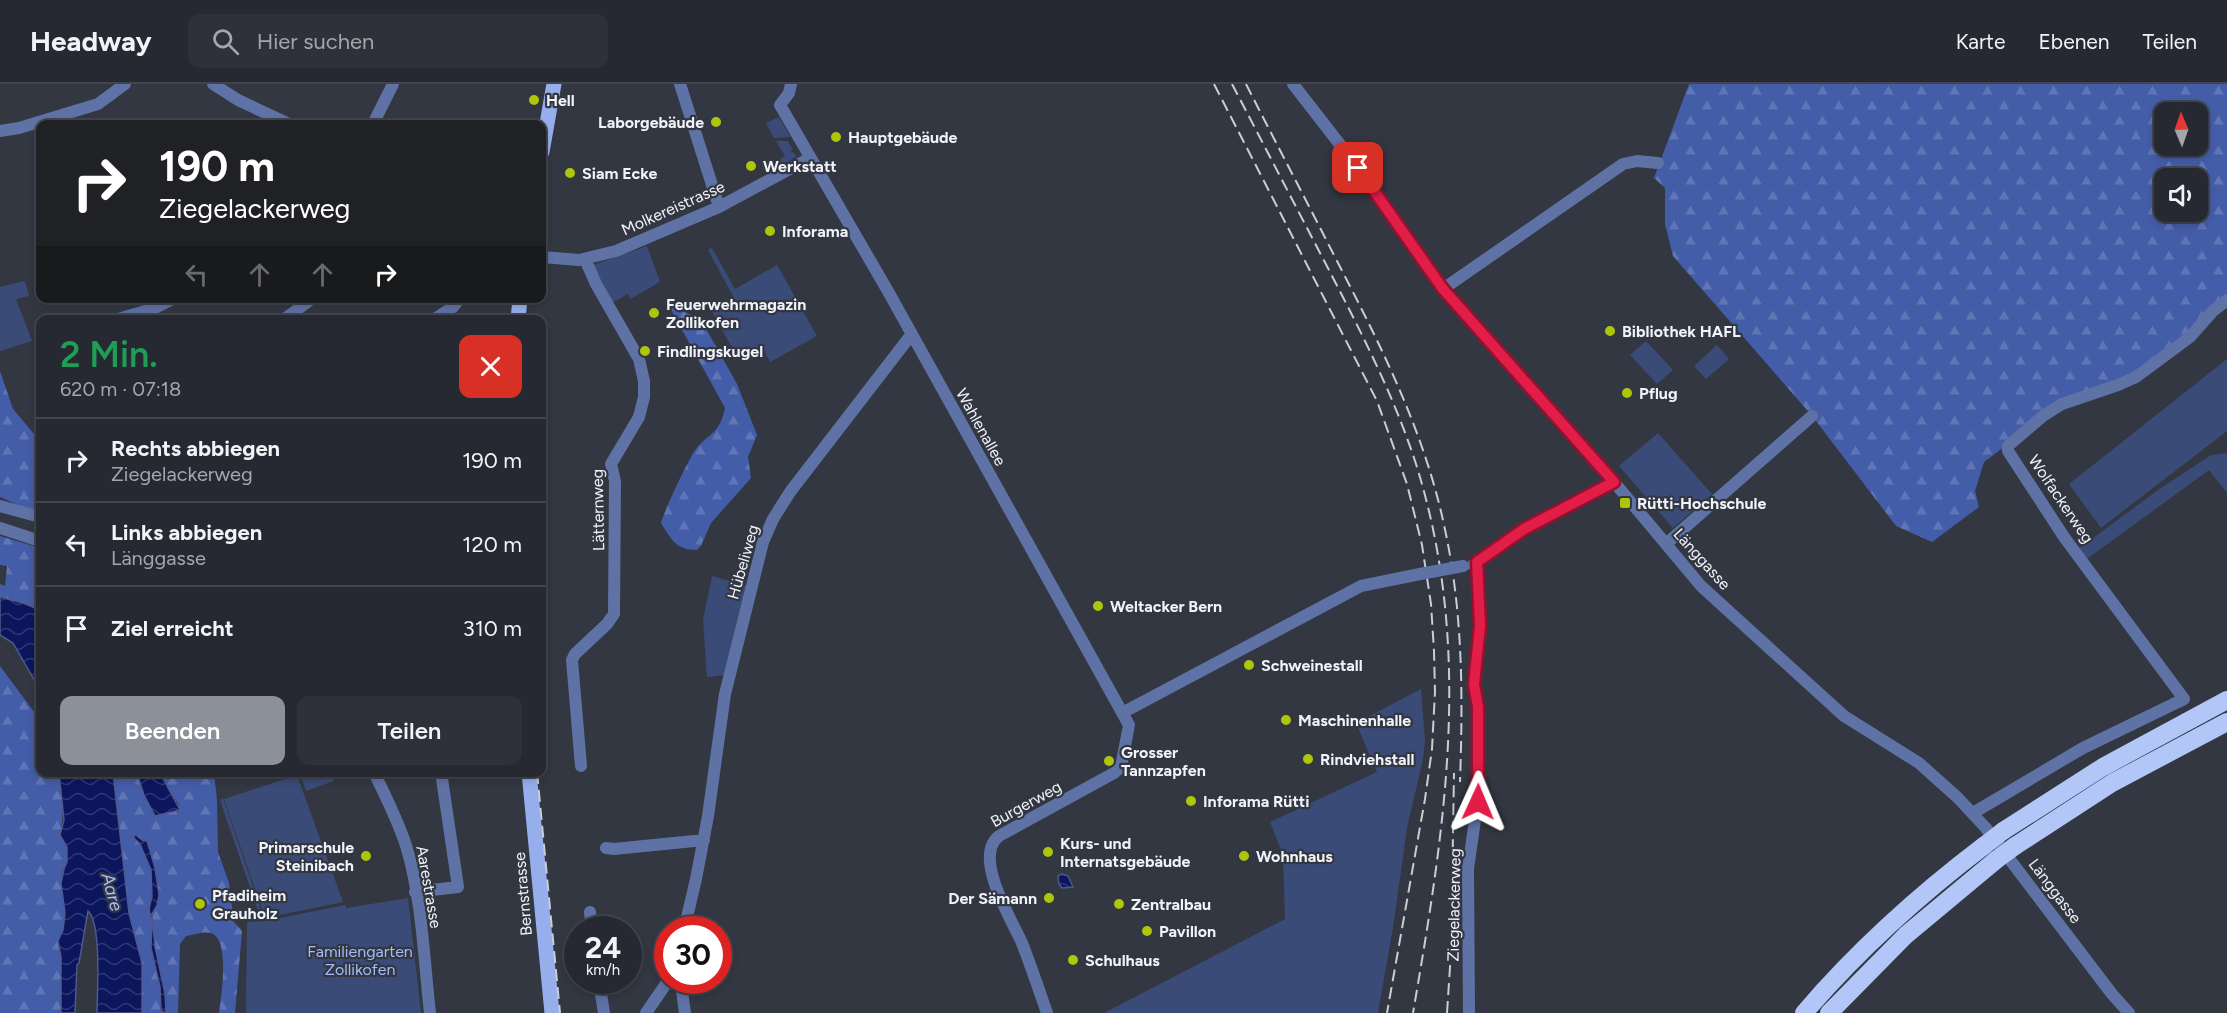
<!DOCTYPE html>
<html lang="de">
<meta charset="utf-8">
<style>
body{margin:0;font-family:Figtree,sans-serif;background:#2e3139;color:#f1f3f6;height:100vh;display:flex;flex-direction:column;font-size:22px;white-space:nowrap}
*{box-sizing:border-box;margin:0}
p{font-size:20px;color:#a4a6ab}
.icon{flex:none;width:33px;height:33px;fill:none;stroke:currentColor;stroke-width:2;stroke-linecap:round;stroke-linejoin:round}
.map{position:relative;flex:1;overflow:hidden}
.details{position:absolute;left:36px;top:231px;width:510px;height:462px;display:flex;flex-direction:column;background:#262931;border-radius:12px;box-shadow:0 3px 9px #0003,0 0 0 2px #42454d}
.details>*{flex:none}
.hud{position:absolute;left:36px;top:36px;width:510px;height:183px;border-radius:12px;box-shadow:0 3px 9px #0003,0 0 0 2px #42454d;background:#202124;color:#fff;overflow:hidden}
.needle{width:39px;rotate:358deg}
.fabs{position:absolute;left:2154px;top:18px;display:grid;gap:12px}
.fabs a{display:grid;place-items:center;width:54px;height:54px;border-radius:12px;background:#262931;box-shadow:0 3px 9px #0003,0 0 0 2px #42454d;font-size:30px}
.speed{position:absolute;left:564px;top:832px;display:flex;gap:12px;font-size:30px;font-weight:700;text-align:center}
.speed>*{display:grid;place-content:center;width:78px;height:78px;border-radius:50%;background:#262931;box-shadow:0 3px 9px #0003,0 0 0 2px #42454d;line-height:1}
.speed small{font-size:15px;font-weight:400}
.speed .limit{border:9px solid #d22;background:#fff;color:#111}
.pin{position:absolute;display:grid;place-items:center;width:51px;height:51px;color:#fff;margin:-26px;border-radius:12px;box-shadow:0 3px 9px #0006}
.me{position:absolute;width:66px;margin:-33px;rotate:1deg;stroke-linejoin:round;filter:drop-shadow(0 0 4px #0008)}
.turn{display:flex;align-items:center;gap:21px;height:126px;padding:0 24px;font-size:27px}
.turn .icon{width:78px;height:78px;stroke-width:2.5}
.turn b{display:block;font-size:42px;line-height:51px}
.lanes{display:flex;align-items:center;height:57px;padding:0 24px;background:#0003;justify-content:center;gap:30px;direction:ltr}
.lanes .off{opacity:.35}
.round{display:grid;place-items:center;flex:none;width:63px;height:63px;border-radius:12px;background:#2e3139}
.summary{display:flex;align-items:center;justify-content:space-between;height:102px;padding:0 24px}
h1{font-size:36px;font-weight:600;line-height:45px;color:#1e9e55}
.action{display:flex;gap:12px;margin-top:auto;padding:12px 24px}
.action a{flex:1;height:69px;border-radius:12px;background:#8c9099;color:#fff;font-size:24px;font-weight:600;line-height:69px;text-align:center}
.action a+a{background:#2e3139;color:#f1f3f6}
ul{padding:0;list-style:none}
li{display:flex;align-items:center;gap:18px;height:84px;padding:0 24px;border-top:2px solid #42454d}
li div{flex:1}
li b{display:block;font-size:22px}
li em{font-style:normal}
header{display:flex;align-items:center;gap:36px;box-sizing:border-box;height:84px;padding:0 30px;background:#262931;border-bottom:2px solid #42454d}
header strong{font-size:28px}
nav{display:flex;gap:33px;margin-inline-start:auto;font-size:21px}
.search{width:420px;height:54px;background:#2e3139;display:flex;align-items:center;gap:15px;box-sizing:border-box;padding:0 21px;border-radius:12px;color:#a4a6ab;font-size:22px}
.map>svg:first-child{display:block}
.green{fill:#3a4b78}
.forest{fill:url(#forest-firs);fill-rule:evenodd}
.water{fill:url(#water-waves);stroke:#50588c;stroke-width:1.5}
.lines{fill:none;stroke-linecap:round;stroke-linejoin:round}
.minor{stroke:#5f72a5;stroke-width:12}
.major{stroke:#96aeec;stroke-width:15}
.highway{stroke:#b3c6f8;stroke-width:18}
.rail{stroke:#cacdd4;stroke-width:2;stroke-dasharray:12 6;stroke-linecap:butt}
.minor-bridge{stroke:#5f72a5;stroke-width:12}
.highway-bridge{stroke:#b3c6f8;stroke-width:18}
.route-casing{stroke:#92132f;stroke-width:15}
.route{stroke:#e11d48;stroke-width:10}
.poi-dot{fill:#aec60a;stroke:#323741;stroke-width:2}
.labels{text-anchor:middle;dominant-baseline:central;stroke-width:4.5;stroke-linejoin:round;paint-order:stroke}
.poi-label{font-size:16px;font-weight:bold;fill:#f0f3f9;stroke:#323741;text-anchor:start}
.street-label{font-size:16px;fill:#f0f3f9;stroke:#323741}
.park-label{font-size:16px;fill:#a5bcfa;stroke:#323741}
.water-label{font-size:18px;font-style:italic;fill:#a5bdfb;stroke:#323741}
</style>
<header>
<strong>Headway</strong>
<div class="search"><svg class="icon" aria-label="search" viewBox="0 0 24 24"><circle cx="10" cy="10" r="6"/><path d="M15 15l6 6"/></svg>Hier suchen</div>
<nav><a>Karte</a><a>Ebenen</a><a>Teilen</a></nav>
</header>
<div class="map">
<svg width="2227" height="929" viewBox="0 0 2227 929">
<defs>
<pattern id="forest-firs" width="22" height="20" patternUnits="userSpaceOnUse" patternTransform="scale(1.5)"><rect width="22" height="20" fill="#445da8"/><path d="M5 1l3.5 6h-7zM16 11l3.5 6h-7z" fill="#5f75b5"/></pattern>
<pattern id="water-waves" width="16" height="10" patternUnits="userSpaceOnUse" patternTransform="scale(1.5)"><rect width="16" height="10" fill="#0b165d"/><path d="M0 5q4-4 8 0t8 0" fill="none" stroke="#2f3875"/></pattern>
</defs>
<rect width="100%" height="100%" fill="#323741"/>
<!-- green -->
<path class="green" d="M 779,33 L 790,52 L 789,53 L 774,54 L 766,39 Z
M 776,57 L 788,57 L 793,66 L 790,66 L 797,72 L 778,84 L 774,79 L 785,72 Z
M 647,162 L 660,198 L 630,215 L 628,210 L 612,219 L 593,181 Z
M 712,164 L 735,205 L 777,181 L 817,252 L 770,278 L 762,263 L 739,276 L 711,226 L 734,214 L 708,166 Z
M 25,197 L 29,212 L 16,215 L 32,257 L 0,267 L 0,203 Z
M 1646,257 L 1673,286 L 1657,300 L 1630,271 Z
M 1717,261 L 1729,275 L 1706,295 L 1694,282 Z
M 2227,275 L 2227,347 L 2101,444 L 2069,400 Z
M 1658,349 L 1712,410 L 1673,444 L 1619,382 Z
M 2227,369 L 2227,409 L 2209,386 L 2084,477 L 2077,466 L 2158,406 L 2211,371 Z
M 712,492 L 748,502 L 727,591 L 707,593 L 703,536 Z
M 1421,605 L 1425,656 L 1423,675 L 1407,744 L 1394,837 L 1378,929 L 1104,929 L 1285,835 L 1283,771 L 1270,738 L 1377,688 L 1356,639 Z
M 300,689 L 332,689 L 334,697 L 306,707 Z
M 297,691 L 343,818 L 265,834 L 224,715 Z
M 223,714 L 263,832 L 260,833 L 220,716 Z
M 408,814 L 421,929 L 246,929 L 247,838 L 265,837 L 345,821 L 346,824 Z"/>
<!-- forest -->
<path class="forest" d="M 1689,0 L 2227,0 L 2227,216 L 2136,293 L 2062,320 L 1984,378 L 1975,407 L 1979,423 L 1932,458 L 1896,442 L 1813,333 L 1673,172 L 1665,140 L 1665,104 L 1654,94 ZM 2164,28 L 2198,28 L 2198,62 L 2164,62 ZM 2164,94 L 2198,94 L 2198,128 L 2164,128 Z
M 669,222 L 700,234 L 737,300 L 757,351 L 748,373 L 751,394 L 711,439 L 701,462 L 697,466 C 676,466 671,455 661,439 C 664,427 689,374 696,365 C 711,347 719,351 725,324 Z
M 0,287 L 13,325 L 40,357 L 40,429 L 31,427 L 0,413 Z
M 0,452 L 40,464 L 40,526 L 23,519 L 0,513 L 0,500 L 5,502 L 7,482 L 0,481 Z
M 0,582 L 40,636 L 40,688 L 59,689 C 63,709 64,730 60,751 L 67,763 L 67,778 L 63,785 L 61,799 L 65,829 L 63,846 L 58,857 L 61,873 L 61,929 L 0,929 Z
M 113,689 L 137,689 L 137,691 L 180,722 L 166,702 L 160,689 L 214,689 L 217,716 L 218,768 L 229,799 L 234,838 L 242,847 L 235,929 L 219,929 C 221,913 231,853 210,849 C 203,847 193,851 186,852 L 180,860 L 178,929 L 142,929 L 142,879 L 129,829 Z"/>
<!-- water -->
<path class="water" d="M 0,513 L 23,519 L 40,526 L 40,606 L 13,559 L 0,551 Z
M 59,689 L 113,689 L 129,829 L 142,879 L 142,929 L 97,929 C 97,908 102,840 88,827 L 79,879 L 77,881 L 75,929 L 61,929 L 61,873 L 58,857 L 63,846 L 65,829 L 61,799 L 64,785 L 67,778 L 67,763 L 60,751 L 64,736 Z
M 137,689 L 160,689 L 180,726 L 155,732 L 144,711 Z
M 136,751 L 142,756 L 147,757 L 155,784 L 159,811 L 157,821 L 152,830 L 155,863 L 165,910 L 166,929 L 161,927 L 160,903 L 151,864 L 152,840 L 149,825 L 152,812 L 151,786 L 140,760 L 133,753 Z
M 1062,790 L 1068,792 L 1073,803 L 1062,804 L 1059,800 L 1058,792 Z"/>
<g class="lines">
<!-- minor -->
<path class="minor" d="M 213,0 L 238,16 L 289,40
M 680,0 L 719,123
M 791,0 L 789,9 L 780,21 L 889,209 L 1129,641 L 1121,683 L 1114,689 L 999,752 C 972,773 1012,836 1022,859 C 1031,882 1039,906 1047,929
M 1293,0 L 1345,67 L 1443,205 L 1614,398 L 1701,502 L 1844,632 L 1919,679 L 1958,714 L 1985,743 L 2112,910 L 2129,929
M 373,40 L 393,0
M 0,47 L 19,44 L 98,20 L 125,0
M 542,173 L 579,176 L 616,167 L 719,123 L 810,74
M 1443,205 L 1623,80 L 1637,77 L 1658,79
M 115,236 L 155,224 L 175,214
M 283,236 L 313,214
M 433,236 L 453,223 L 460,214
M 0,422 L 40,433
M 0,444 L 40,457
M 1666,460 L 1812,332
M 1473,481 L 1518,449 L 1614,398
M 1122,629 L 1361,502 L 1420,490
M 581,682 L 572,576 L 575,570 L 607,540 L 614,530 L 615,397 L 611,380 L 639,333 L 644,313 L 644,297 L 639,275 L 596,200 L 585,175
M 374,688 C 386,714 399,738 407,765 C 422,816 424,876 430,929
M 1973,729 L 2083,664 L 2184,615 L 2064,453 L 2008,367 L 2008,362 L 2043,332 L 2062,320 L 2118,301 L 2136,293 L 2190,253 L 2213,227 L 2227,216
M 606,764 L 614,765 L 704,756
M 415,808 L 458,803 L 441,688
M 590,828 L 592,846
M 684,846 L 696,795 L 708,732 L 725,610 L 763,458 L 773,435 L 790,408 L 911,251
M 599,897 L 604,929
M 678,897 L 682,907 L 685,929
M 646,929 L 668,897
M 1469,929 L 1468,785 L 1479,708 L 1478,623 L 1474,600 L 1480,541 L 1477,478"/>
<!-- major -->
<path class="major" d="M 542,68 L 554,0
M 518,236 L 520,214
M 529,688 L 552,929"/>
<!-- highway -->
<path class="highway" d="M 2003,747 L 2103,683 L 2227,616
M 2015,762 L 2112,699 L 2227,638
M 1804,929 C 1858,866 1919,811 1985,761
M 1829,929 L 1906,851 L 1996,776"/>
<!-- rail -->
<path class="rail" d="M 1214,0 L 1377,317 L 1407,400 L 1422,461 L 1431,520 L 1434,567 L 1435,608 L 1432,665 L 1425,715 L 1387,929
M 1232,0 C 1265,63 1297,125 1330,188 C 1362,250 1394,312 1416,380 C 1474,565 1445,743 1413,929
M 1246,0 C 1276,59 1307,118 1337,177 C 1381,262 1424,347 1444,441 C 1463,526 1463,611 1460,698
M 537,688 L 560,929
M 1447,929 L 1451,868 L 1454,689"/>
<!-- minor-bridge -->
<path class="minor-bridge" d="M 1420,490 L 1463,482"/>
<!-- highway-bridge -->
<path class="highway-bridge" d="M 1985,761 L 2003,747
M 1996,776 L 2015,762"/>
</g>
<g class="lines">
<!-- route casing -->
<g class="route-casing">
<path id="route" d="M 1358,84 L 1443,205 L 1614,398 L 1524,445 L 1477,478 L 1480,542 L 1474,600 L 1478,623 L 1478,718"/>
</g>
<!-- route -->
<use href="#route" class="route"/>
</g>
<!-- markers -->
<g class="poi-dot">
<circle cx="534" cy="16" r="6"/>
<circle cx="716" cy="38" r="6"/>
<circle cx="836" cy="53" r="6"/>
<circle cx="751" cy="82" r="6"/>
<circle cx="570" cy="89" r="6"/>
<circle cx="770" cy="147" r="6"/>
<circle cx="654" cy="229" r="6"/>
<circle cx="1610" cy="247" r="6"/>
<circle cx="645" cy="267" r="6"/>
<circle cx="1627" cy="309" r="6"/>
<rect x="1619" y="413" width="12" height="12" rx="3"/>
<circle cx="1098" cy="522" r="6"/>
<circle cx="1249" cy="581" r="6"/>
<circle cx="1286" cy="636" r="6"/>
<circle cx="1308" cy="675" r="6"/>
<circle cx="1109" cy="677" r="6"/>
<circle cx="1191" cy="717" r="6"/>
<circle cx="1048" cy="768" r="6"/>
<circle cx="366" cy="772" r="6"/>
<circle cx="1244" cy="772" r="6"/>
<circle cx="1049" cy="814" r="6"/>
<circle cx="200" cy="820" r="6"/>
<circle cx="1119" cy="820" r="6"/>
<circle cx="1147" cy="847" r="6"/>
<circle cx="1073" cy="876" r="6"/>
</g>
<g class="labels">
<!-- poi labels -->
<g class="poi-label">
<text x="546" y="16">Hell</text>
<text x="704" y="38" text-anchor="end">Laborgebäude</text>
<text x="848" y="53">Hauptgebäude</text>
<text x="763" y="82">Werkstatt</text>
<text x="582" y="89">Siam Ecke</text>
<text x="782" y="147">Inforama</text>
<text x="666" y="220">Feuerwehrmagazin<tspan x="666" dy="18">Zollikofen</tspan></text>
<text x="1622" y="247">Bibliothek HAFL</text>
<text x="657" y="267">Findlingskugel</text>
<text x="1639" y="309">Pflug</text>
<text x="1637" y="419">Rütti-Hochschule</text>
<text x="1110" y="522">Weltacker Bern</text>
<text x="1261" y="581">Schweinestall</text>
<text x="1298" y="636">Maschinenhalle</text>
<text x="1121" y="668">Grosser<tspan x="1121" dy="18">Tannzapfen</tspan></text>
<text x="1320" y="675">Rindviehstall</text>
<text x="1203" y="717">Inforama Rütti</text>
<text x="1060" y="759">Kurs- und<tspan x="1060" dy="18">Internatsgebäude</tspan></text>
<text x="354" y="763" text-anchor="end">Primarschule<tspan x="354" dy="18">Steinibach</tspan></text>
<text x="1256" y="772">Wohnhaus</text>
<text x="212" y="811">Pfadiheim<tspan x="212" dy="18">Grauholz</tspan></text>
<text x="1037" y="814" text-anchor="end">Der Sämann</text>
<text x="1131" y="820">Zentralbau</text>
<text x="1159" y="847">Pavillon</text>
<text x="1085" y="876">Schulhaus</text>
</g>
<!-- street labels -->
<g class="street-label">
<text transform="translate(673 124) rotate(-24)">Molkereistrasse</text>
<text transform="translate(981 343) rotate(61)">Wahlenallee</text>
<text transform="translate(2061 415) rotate(56)">Wolfackerweg</text>
<text transform="translate(598 426) rotate(-91)">Lätternweg</text>
<text transform="translate(1702 475) rotate(48)">Länggasse</text>
<text transform="translate(743 478) rotate(-74)">Hübeliweg</text>
<text transform="translate(1026 720) rotate(-29)">Burgerweg</text>
<text transform="translate(429 803) rotate(80)">Aarestrasse</text>
<text transform="translate(2055 807) rotate(53)">Länggasse</text>
<text transform="translate(523 810) rotate(-95)">Bernstrasse</text>
<text transform="translate(1454 821) rotate(-89)">Ziegelackerweg</text>
</g>
<!-- park labels -->
<g class="park-label">
<text x="360" y="867">Familiengarten<tspan x="360" dy="18">Zollikofen</tspan></text>
</g>
<!-- water labels -->
<g class="water-label">
<text transform="translate(112 808) rotate(75)">Aare</text>
</g>
</g>
</svg>
<div class="fabs">
<a><svg class="needle" viewBox="-14 -14 28 28"><path d="M0-13l5 13h-10z" fill="#e53935"/><path d="M0 13l5-13h-10z" fill="#a4a6ab"/></svg></a>
<a><svg class="icon" aria-label="sound" viewBox="0 0 24 24"><path d="M4 9h4l5-4v14l-5-4H4zM17 9q2 3 0 6"/></svg></a>
</div>
<div class="speed"><div>24<small>km/h</small></div><div class="limit">30</div></div>
<div class="pin" style="left:1358px;top:84px;background:#d93025"><svg class="icon" aria-label="arrive" viewBox="0 0 24 24"><path d="M6 21V4h12l-3 4 3 4H6"/></svg></div>
<svg class="me" style="left:1478px;top:718px" viewBox="-20 -20 40 40"><path d="M0-17L14 15 0 8-14 15z" fill="#e11d48" stroke="#fff" stroke-width="4"/></svg>
<div class="hud">
<div class="turn"><svg class="icon" aria-label="right" viewBox="0 0 24 24"><path d="M7 20v-9h11M14 6l5 5-5 5"/></svg><div><b>190 m</b>Ziegelackerweg</div></div>
<div class="lanes"><svg class="icon off" aria-label="left" viewBox="0 0 24 24"><path d="M17 20v-9H6M10 6l-5 5 5 5"/></svg><svg class="icon off" aria-label="ahead" viewBox="0 0 24 24"><path d="M12 20V5M6 11l6-6 6 6"/></svg><svg class="icon off" aria-label="ahead" viewBox="0 0 24 24"><path d="M12 20V5M6 11l6-6 6 6"/></svg><svg class="icon" aria-label="right" viewBox="0 0 24 24"><path d="M7 20v-9h11M14 6l5 5-5 5"/></svg></div>
</div>
<section class="details">
<div class="summary"><div><h1>2 Min.</h1><p>620 m · 07:18</p></div><a class="round" style="background:#d93025;color:#fff"><svg class="icon" aria-label="close" viewBox="0 0 24 24"><path d="M6 6l12 12M18 6L6 18"/></svg></a></div>
<ul>
<li><svg class="icon" aria-label="right" viewBox="0 0 24 24"><path d="M7 20v-9h11M14 6l5 5-5 5"/></svg><div><b>Rechts abbiegen</b><p>Ziegelackerweg</p></div><em>190 m</em></li>
<li><svg class="icon" aria-label="left" viewBox="0 0 24 24"><path d="M17 20v-9H6M10 6l-5 5 5 5"/></svg><div><b>Links abbiegen</b><p>Länggasse</p></div><em>120 m</em></li>
<li><svg class="icon" aria-label="arrive" viewBox="0 0 24 24"><path d="M6 21V4h12l-3 4 3 4H6"/></svg><div><b>Ziel erreicht</b></div><em>310 m</em></li>
</ul>
<div class="action"><a>Beenden</a><a>Teilen</a></div>
</section>
</div>
